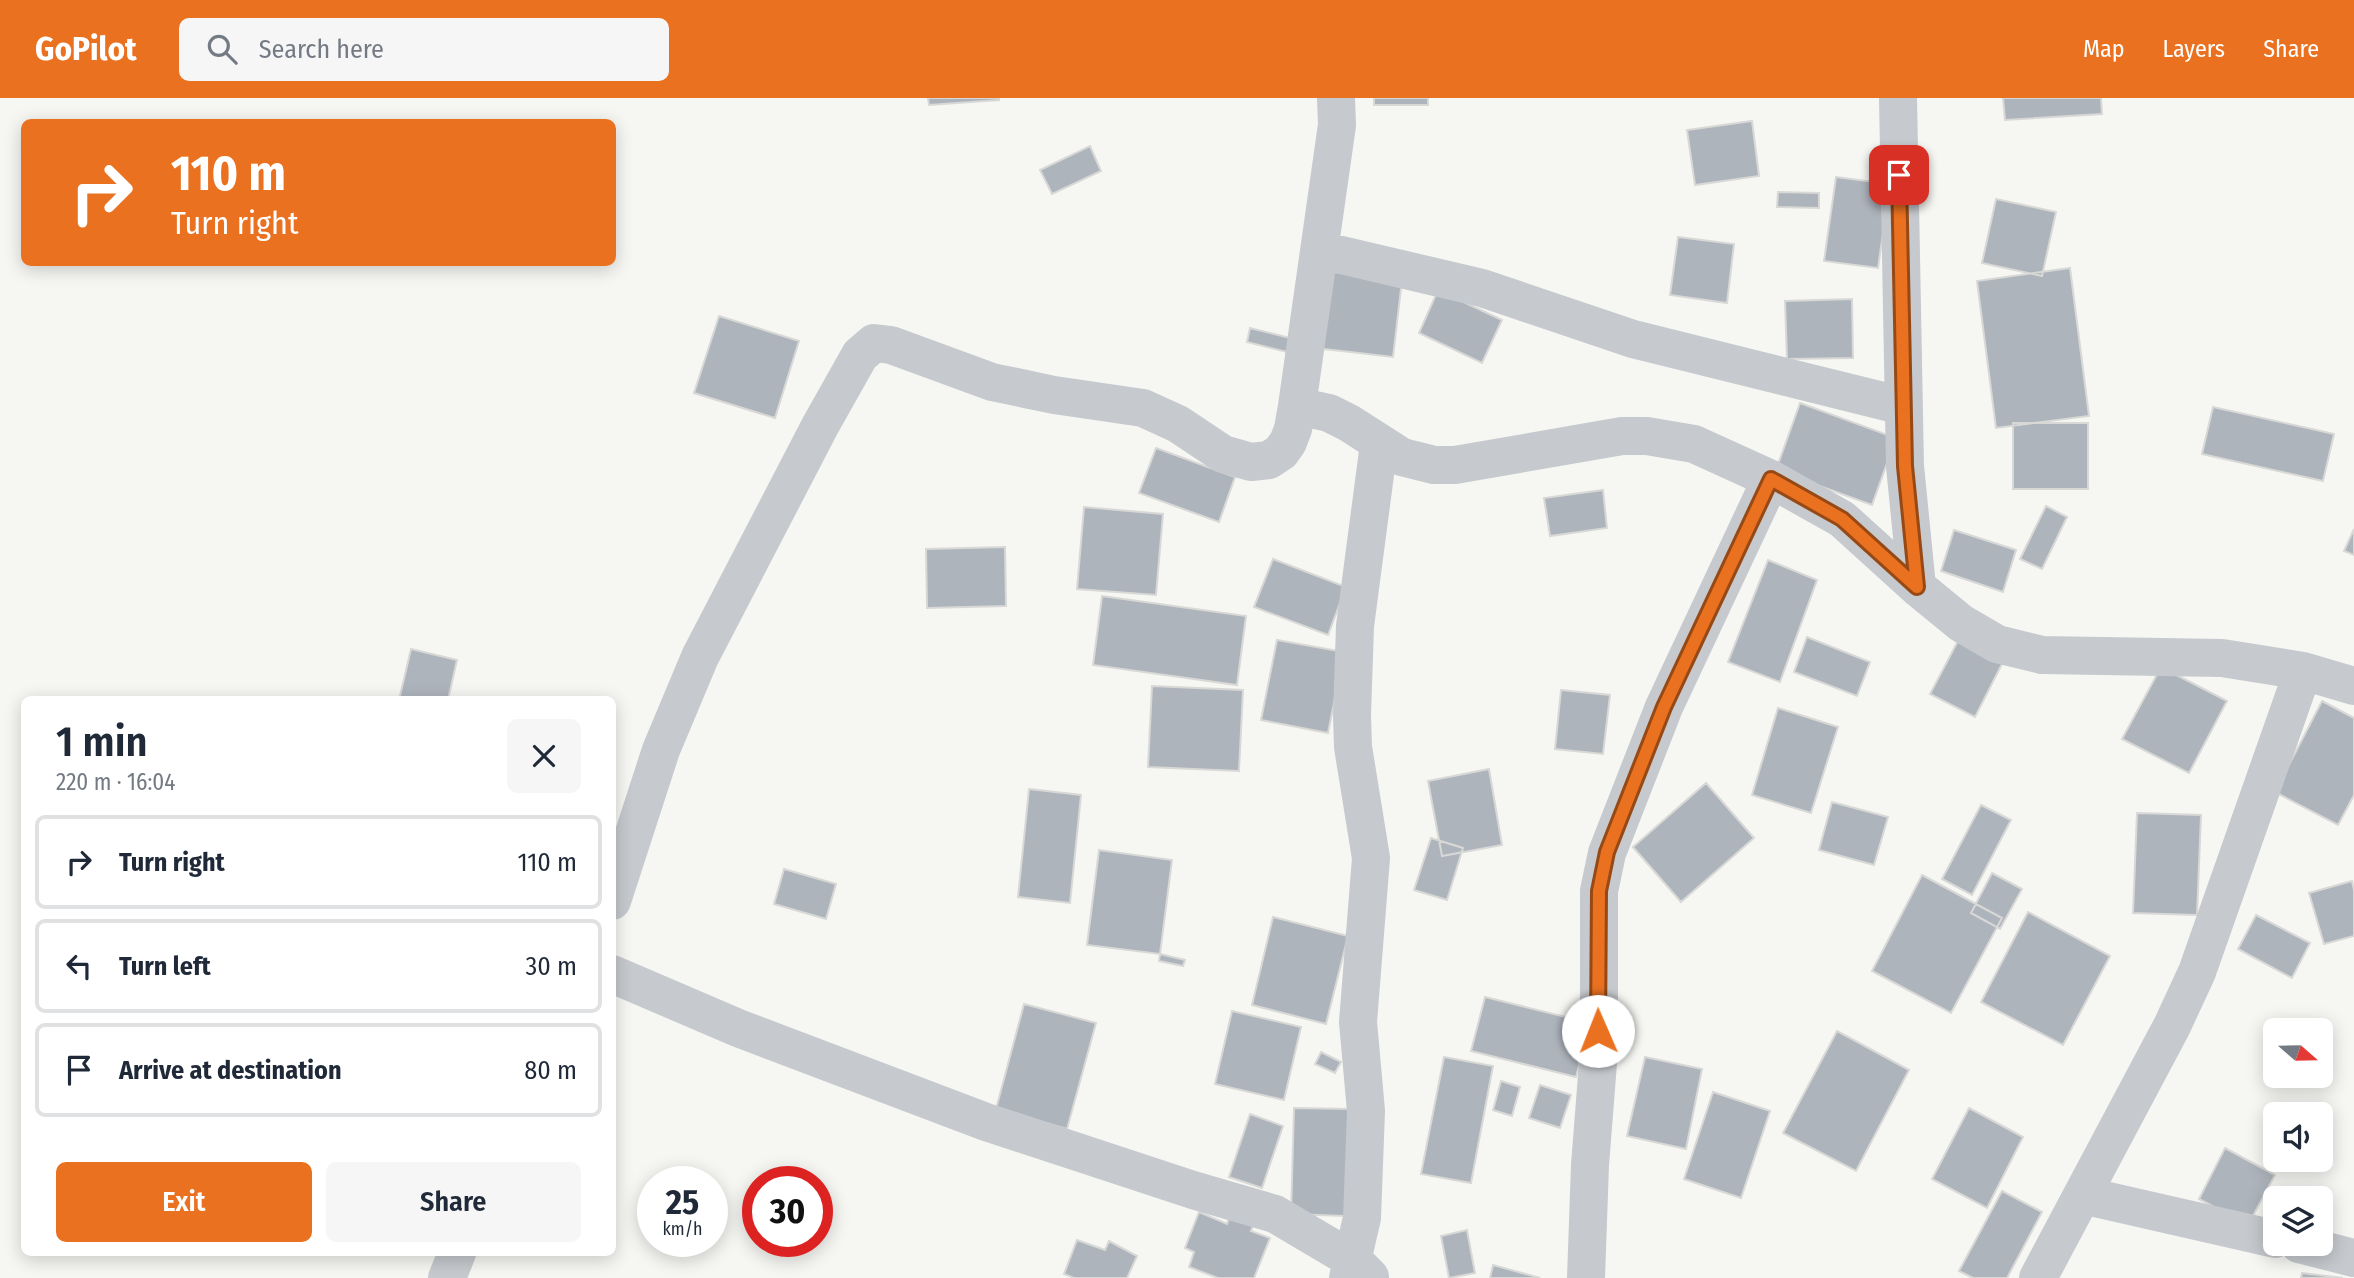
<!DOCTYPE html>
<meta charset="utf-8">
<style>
body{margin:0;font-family:"Fira Sans Condensed",sans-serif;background:#f6f6f7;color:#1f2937;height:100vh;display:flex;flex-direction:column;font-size:26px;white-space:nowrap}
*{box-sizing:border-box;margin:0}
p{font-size:23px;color:#747a83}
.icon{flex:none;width:38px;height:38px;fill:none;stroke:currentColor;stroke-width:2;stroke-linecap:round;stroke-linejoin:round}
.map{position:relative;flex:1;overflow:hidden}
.drawer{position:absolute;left:21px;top:598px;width:595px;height:560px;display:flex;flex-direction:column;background:#fff;border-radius:10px;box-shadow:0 4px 18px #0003}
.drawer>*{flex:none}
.guide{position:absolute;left:21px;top:21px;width:595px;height:147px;border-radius:10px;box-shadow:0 4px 18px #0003;background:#e97120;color:#fff;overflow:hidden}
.needle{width:46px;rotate:110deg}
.buttons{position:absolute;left:2263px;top:920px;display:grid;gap:14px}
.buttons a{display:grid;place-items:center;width:70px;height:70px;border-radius:10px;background:#fff;box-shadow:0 4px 18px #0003;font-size:35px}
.speed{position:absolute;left:637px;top:1068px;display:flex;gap:14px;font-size:35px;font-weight:700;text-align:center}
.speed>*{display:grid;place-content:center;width:91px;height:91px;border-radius:50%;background:#fff;box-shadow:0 4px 18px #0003;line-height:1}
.speed small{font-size:18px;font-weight:400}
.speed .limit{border:10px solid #d22;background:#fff;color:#111}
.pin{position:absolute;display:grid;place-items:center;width:60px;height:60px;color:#fff;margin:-30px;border-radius:14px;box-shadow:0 4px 10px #0006}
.me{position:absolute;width:77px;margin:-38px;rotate:359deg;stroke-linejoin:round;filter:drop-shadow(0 0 5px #0008)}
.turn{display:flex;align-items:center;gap:24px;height:147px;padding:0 35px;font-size:32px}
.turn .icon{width:91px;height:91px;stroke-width:2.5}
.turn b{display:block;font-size:49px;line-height:60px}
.round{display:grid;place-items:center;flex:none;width:74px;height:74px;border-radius:10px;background:#f6f6f7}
.summary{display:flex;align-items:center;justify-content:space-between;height:119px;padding:0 35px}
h1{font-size:42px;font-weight:600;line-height:52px}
.cta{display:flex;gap:14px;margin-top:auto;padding:14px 35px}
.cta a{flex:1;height:80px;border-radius:10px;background:#e97120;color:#fff;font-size:28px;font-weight:600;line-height:80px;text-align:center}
.cta a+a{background:#f6f6f7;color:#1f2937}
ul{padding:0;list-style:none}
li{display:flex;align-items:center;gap:21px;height:94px;margin:0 14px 10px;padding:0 21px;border:4px solid #e0e1e3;border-radius:10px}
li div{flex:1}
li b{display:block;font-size:26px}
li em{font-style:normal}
header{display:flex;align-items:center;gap:42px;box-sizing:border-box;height:98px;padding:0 35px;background:#e97120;color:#fff}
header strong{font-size:33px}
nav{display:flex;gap:38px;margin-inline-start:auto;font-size:24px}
.search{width:490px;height:63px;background:#f6f6f7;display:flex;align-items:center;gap:18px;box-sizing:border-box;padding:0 24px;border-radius:10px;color:#747a83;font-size:26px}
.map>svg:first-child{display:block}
.building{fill:#aeb4bc;stroke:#d8d8d6;stroke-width:2}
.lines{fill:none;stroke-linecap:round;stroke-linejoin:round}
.minor{stroke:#c6c9cd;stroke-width:38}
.route-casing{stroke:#974915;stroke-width:18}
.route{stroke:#e97120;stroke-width:12}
</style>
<header>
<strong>GoPilot</strong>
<div class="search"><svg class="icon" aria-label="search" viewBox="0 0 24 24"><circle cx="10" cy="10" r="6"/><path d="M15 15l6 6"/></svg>Search here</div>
<nav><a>Map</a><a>Layers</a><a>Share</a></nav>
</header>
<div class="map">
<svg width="2354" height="1180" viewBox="0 0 2354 1180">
<rect width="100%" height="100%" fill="#f6f7f3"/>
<!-- building -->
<path class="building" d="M 928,0 L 999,0 L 999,2 L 929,7 Z
M 1374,0 L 1428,0 L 1428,7 L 1374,7 Z
M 2003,0 L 2101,0 L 2102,16 L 2005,22 Z
M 1752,23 L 1759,78 L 1695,87 L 1687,32 Z
M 1090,48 L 1101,73 L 1052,96 L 1040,72 Z
M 1836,79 L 1890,86 L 1878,170 L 1824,163 Z
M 1778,94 L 1819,95 L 1819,110 L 1777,109 Z
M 1996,101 L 2056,114 L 2042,178 L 1982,165 Z
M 1678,139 L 1734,146 L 1727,205 L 1670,197 Z
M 2070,170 L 2089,318 L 1996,330 L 1977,183 Z
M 1325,173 L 1402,182 L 1393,259 L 1316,250 Z
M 1438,192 L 1502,222 L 1482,265 L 1419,235 Z
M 1852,201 L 1853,260 L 1787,261 L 1785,203 Z
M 719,218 L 799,243 L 775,320 L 694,295 Z
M 1250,230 L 1294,241 L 1291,255 L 1247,244 Z
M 1800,305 L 1896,340 L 1872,407 L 1776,372 Z
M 2213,309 L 2334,336 L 2323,383 L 2202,356 Z
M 2013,325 L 2088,325 L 2088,391 L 2013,391 Z
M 1156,350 L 1235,379 L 1219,424 L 1139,395 Z
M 1603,392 L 1607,430 L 1550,438 L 1544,400 Z
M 2046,408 L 2067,419 L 2042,471 L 2020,461 Z
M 1084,409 L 1163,416 L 1156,497 L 1077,491 Z
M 2354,431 L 2354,457 L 2344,453 Z
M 1954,432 L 2016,452 L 2003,494 L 1941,473 Z
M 1005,449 L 1006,508 L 927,510 L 926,451 Z
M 1273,461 L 1346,489 L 1328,537 L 1254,509 Z
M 1768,462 L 1817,482 L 1780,584 L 1728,564 Z
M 1102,498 L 1246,518 L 1237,587 L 1093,567 Z
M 1807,539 L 1870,564 L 1857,598 L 1794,574 Z
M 1959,541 L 2003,564 L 1975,619 L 1930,596 Z
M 1277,542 L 1344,554 L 1328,635 L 1261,622 Z
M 411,551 L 457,562 L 448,602 L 399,602 Z
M 2161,569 L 2227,603 L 2189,675 L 2122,641 Z
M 1152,588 L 1243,592 L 1239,673 L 1148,669 Z
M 1561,592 L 1610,597 L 1603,656 L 1555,651 Z
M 2322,603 L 2354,620 L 2354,697 L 2338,727 L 2275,694 Z
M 1778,610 L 1838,629 L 1811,715 L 1752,697 Z
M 1489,671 L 1502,747 L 1442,758 L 1428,683 Z
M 1706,685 L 1754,740 L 1681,804 L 1633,749 Z
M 1029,691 L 1081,697 L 1070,805 L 1018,799 Z
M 1832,704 L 1888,719 L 1874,767 L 1819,752 Z
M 1981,707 L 2011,722 L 1972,797 L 1942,781 Z
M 2137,715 L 2201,717 L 2197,817 L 2133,815 Z
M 1431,740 L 1463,750 L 1447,802 L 1414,792 Z
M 1099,752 L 1172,762 L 1160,856 L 1087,847 Z
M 784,771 L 836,786 L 826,821 L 774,806 Z
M 1992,775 L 2022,791 L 2000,831 L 1971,815 Z
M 1922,777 L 2002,820 L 1951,915 L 1872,873 Z
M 2352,783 L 2354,792 L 2354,838 L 2324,846 L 2309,795 Z
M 2028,814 L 2110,858 L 2063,947 L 1981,904 Z
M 2256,817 L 2310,845 L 2292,880 L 2238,851 Z
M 1273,819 L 1348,838 L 1326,926 L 1252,907 Z
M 1160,856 L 1185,862 L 1183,868 L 1159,863 Z
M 1485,899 L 1590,925 L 1576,979 L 1471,953 Z
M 1024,906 L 1096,925 L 1067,1031 L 996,1011 Z
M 1232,913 L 1301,929 L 1284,1002 L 1215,986 Z
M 1837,933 L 1909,972 L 1856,1073 L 1783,1035 Z
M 1321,954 L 1341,964 L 1335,975 L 1315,966 Z
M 1444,959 L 1493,968 L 1471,1085 L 1421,1076 Z
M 1645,959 L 1702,971 L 1686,1051 L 1627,1038 Z
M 1501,983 L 1520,989 L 1512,1018 L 1493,1012 Z
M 1540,987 L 1571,997 L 1560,1030 L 1529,1020 Z
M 1713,994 L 1770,1013 L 1741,1100 L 1684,1081 Z
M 1294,1010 L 1349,1011 L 1345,1118 L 1291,1116 Z
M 1969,1010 L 2023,1039 L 1987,1110 L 1932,1081 Z
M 1250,1016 L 1283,1028 L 1262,1090 L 1229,1079 Z
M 2225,1050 L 2275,1077 L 2248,1127 L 2199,1101 Z
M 2002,1093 L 2042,1114 L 2007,1180 L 1973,1180 L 1959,1173 Z
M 1199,1114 L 1227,1126 L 1231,1114 L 1255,1123 L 1251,1133 L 1270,1140 L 1254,1180 L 1218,1180 L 1189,1169 L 1194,1154 L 1185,1150 Z
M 1467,1132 L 1475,1175 L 1449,1180 L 1441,1138 Z
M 1077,1142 L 1105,1152 L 1109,1143 L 1137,1158 L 1127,1180 L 1074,1180 L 1064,1176 Z
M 1493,1167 L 1540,1180 L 1490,1180 Z
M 2302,1175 L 2343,1180 L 2301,1180 Z"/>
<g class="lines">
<!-- minor -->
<path class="minor" d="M 1898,0 L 1905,368 L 1917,489
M 1320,152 L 1482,190 L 1633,241 L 1903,308
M 1297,308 L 1329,315 L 1349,325 L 1402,359 L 1434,367 L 1455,367 L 1622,338 L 1647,338 L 1694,346 L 1771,381 L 1842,421 L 1917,489 L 1961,525 L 1997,546 L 2042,557 L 2222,560 L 2303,573 L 2354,588
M 612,803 L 661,652 L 700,559 L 820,328 L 860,257 L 874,245 L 891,247 L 992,284 L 1054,297 L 1143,310 L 1178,326 L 1223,356 L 1251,364 L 1269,362 L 1281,354 L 1288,344 L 1293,331 L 1297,308 L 1337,27 L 1336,0
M 612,876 L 738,930 L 986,1024 L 1193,1092 L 1275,1116 L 1353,1162 L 1370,1179
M 2082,1097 L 2275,1141
M 2299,1146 L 2354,1160
M 447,1180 L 457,1155
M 1348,1180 L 1362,1120 L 1366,1013 L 1358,924 L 1371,760 L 1353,649 L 1352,617 L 1355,528 L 1379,346
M 1586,1180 L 1590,1067 L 1599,952 L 1599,793 L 1607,755 L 1664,609 L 1771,381
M 2038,1180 L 2172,928 L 2197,874 L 2303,573"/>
</g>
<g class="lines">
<!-- route casing -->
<g class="route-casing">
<path id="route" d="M 1598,933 L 1599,793 L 1607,754 L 1664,609 L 1771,381 L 1842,421 L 1917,489 L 1905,368 L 1899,77"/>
</g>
<!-- route -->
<use href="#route" class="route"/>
</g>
</svg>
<div class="buttons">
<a><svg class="needle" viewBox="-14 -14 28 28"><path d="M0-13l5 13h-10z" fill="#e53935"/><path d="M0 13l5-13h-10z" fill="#747a83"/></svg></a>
<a><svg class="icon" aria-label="sound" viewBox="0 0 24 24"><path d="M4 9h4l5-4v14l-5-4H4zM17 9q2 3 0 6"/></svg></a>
<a><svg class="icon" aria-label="layers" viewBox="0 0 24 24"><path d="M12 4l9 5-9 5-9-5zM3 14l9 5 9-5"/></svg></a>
</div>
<div class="speed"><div>25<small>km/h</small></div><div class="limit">30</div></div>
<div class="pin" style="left:1899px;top:77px;background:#d93025"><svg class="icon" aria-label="arrive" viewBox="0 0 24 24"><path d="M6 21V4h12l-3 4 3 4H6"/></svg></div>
<svg class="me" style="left:1598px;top:933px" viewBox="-20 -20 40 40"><circle r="19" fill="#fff"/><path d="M0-13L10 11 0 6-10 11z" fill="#e97120"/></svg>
<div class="guide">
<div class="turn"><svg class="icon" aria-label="right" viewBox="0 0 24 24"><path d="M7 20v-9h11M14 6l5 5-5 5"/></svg><div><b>110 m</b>Turn right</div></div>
</div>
<section class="drawer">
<div class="summary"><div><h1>1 min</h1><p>220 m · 16:04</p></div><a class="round"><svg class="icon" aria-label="close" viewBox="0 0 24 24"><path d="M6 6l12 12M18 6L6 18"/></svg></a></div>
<ul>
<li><svg class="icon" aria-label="right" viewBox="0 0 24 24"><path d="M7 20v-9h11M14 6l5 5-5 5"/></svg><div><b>Turn right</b></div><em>110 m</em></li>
<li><svg class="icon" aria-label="left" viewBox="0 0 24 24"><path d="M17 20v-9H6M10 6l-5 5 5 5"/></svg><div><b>Turn left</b></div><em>30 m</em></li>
<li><svg class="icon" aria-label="arrive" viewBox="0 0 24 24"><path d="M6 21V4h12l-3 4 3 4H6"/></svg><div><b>Arrive at destination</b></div><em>80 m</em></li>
</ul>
<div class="cta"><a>Exit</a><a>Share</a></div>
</section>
</div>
